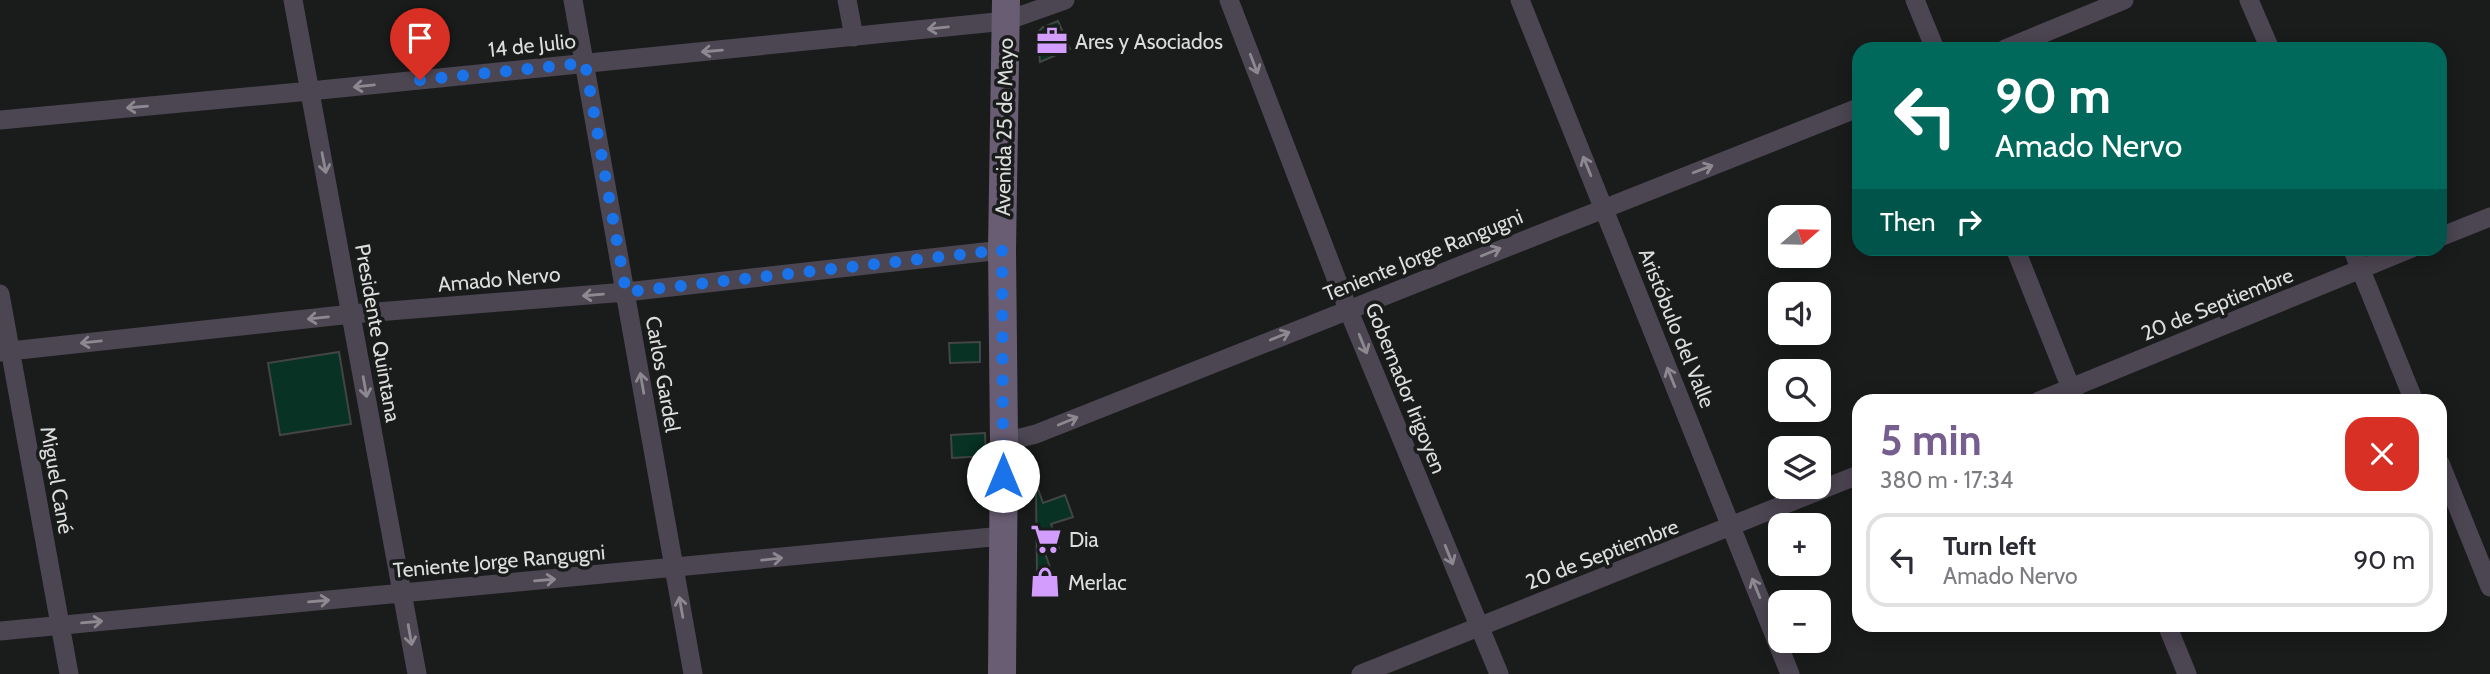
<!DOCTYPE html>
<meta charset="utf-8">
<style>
body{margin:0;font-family:Cabin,sans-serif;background:#f2f2f3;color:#2b2b33;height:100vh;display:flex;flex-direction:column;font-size:26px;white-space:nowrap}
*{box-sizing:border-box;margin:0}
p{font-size:23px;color:#7c7c81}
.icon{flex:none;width:38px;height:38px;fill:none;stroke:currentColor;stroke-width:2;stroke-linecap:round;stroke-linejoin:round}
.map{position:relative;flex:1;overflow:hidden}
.drawer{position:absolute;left:1852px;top:394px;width:595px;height:238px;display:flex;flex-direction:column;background:#fff;border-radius:21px;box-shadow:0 4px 18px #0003}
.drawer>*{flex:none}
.banner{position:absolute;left:1852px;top:42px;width:595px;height:214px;border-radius:21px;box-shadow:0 4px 18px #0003;background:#00695c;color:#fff;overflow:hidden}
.needle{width:46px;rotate:70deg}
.controls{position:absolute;left:1768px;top:205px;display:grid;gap:14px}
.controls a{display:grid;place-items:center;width:63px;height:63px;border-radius:14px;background:#fff;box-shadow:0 4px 18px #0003;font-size:35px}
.pin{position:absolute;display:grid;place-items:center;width:60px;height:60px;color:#fff;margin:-72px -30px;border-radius:50% 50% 50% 0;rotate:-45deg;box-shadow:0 0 7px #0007}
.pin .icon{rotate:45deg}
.me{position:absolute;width:77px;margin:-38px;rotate:0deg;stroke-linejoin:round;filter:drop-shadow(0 0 5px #0008)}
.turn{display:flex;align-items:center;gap:24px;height:147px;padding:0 28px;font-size:32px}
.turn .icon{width:91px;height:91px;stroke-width:2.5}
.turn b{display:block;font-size:49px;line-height:60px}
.then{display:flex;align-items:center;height:66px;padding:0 28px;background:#0003;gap:14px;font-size:26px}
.round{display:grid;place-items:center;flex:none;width:74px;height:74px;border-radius:21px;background:#f2f2f3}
.summary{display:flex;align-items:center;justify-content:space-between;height:119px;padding:0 28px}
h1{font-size:42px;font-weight:700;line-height:52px;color:#765e8e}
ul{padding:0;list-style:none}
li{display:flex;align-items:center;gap:21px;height:94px;margin:0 14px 10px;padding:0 14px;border:4px solid #e1e1e2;border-radius:21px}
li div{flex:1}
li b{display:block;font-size:26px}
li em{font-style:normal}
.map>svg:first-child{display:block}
.building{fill:#073224;stroke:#434544;stroke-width:2}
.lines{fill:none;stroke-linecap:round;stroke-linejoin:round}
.minor{stroke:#4c4552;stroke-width:19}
.secondary{stroke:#685d72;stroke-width:28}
.oneway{stroke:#8d8991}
.route{stroke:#1a73e8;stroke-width:12;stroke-dasharray:0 21.6}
.labels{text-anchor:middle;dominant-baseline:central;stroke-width:7;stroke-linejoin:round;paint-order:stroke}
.poi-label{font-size:21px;fill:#dcdddd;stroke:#191c1b;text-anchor:start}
.street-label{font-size:21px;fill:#dcdddd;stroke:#191c1b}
</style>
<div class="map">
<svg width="2490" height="674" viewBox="0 0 2490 674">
<rect width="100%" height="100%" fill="#191c1b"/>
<!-- building -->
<path class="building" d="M 1058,21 L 1070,49 L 1040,62 L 1037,33 L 1043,27 Z
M 980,342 L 980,362 L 950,363 L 949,343 Z
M 339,352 L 351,424 L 280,435 L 268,363 Z
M 985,433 L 986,456 L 952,458 L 951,435 Z
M 1038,489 L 1043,503 L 1065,495 L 1073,517 L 1051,524 L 1059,548 L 1045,553 L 1057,587 L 1034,595 L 1037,576 L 1036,490 Z"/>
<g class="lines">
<!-- minor -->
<path class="minor" d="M 293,0 L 417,674
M 573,0 L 693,674
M 847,0 L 854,37
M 1229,0 L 1348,309 L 1499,674
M 1520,0 L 1790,674
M 1915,0 L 1935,49
M 2249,0 L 2270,49
M 2005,49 L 2124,0
M 0,120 L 310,91 L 1006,21 L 1065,0
M 2440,237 L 2490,217
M 2015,248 L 2076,401
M 2352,248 L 2414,401
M 0,294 L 69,674
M 0,352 L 352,314 L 626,292 L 1002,250
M 2039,401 L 2412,248
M 1004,442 L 1036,434 L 1858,108
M 2440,463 L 2490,587
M 2167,625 L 2187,674
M 0,631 L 1003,536
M 1361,674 L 1858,475"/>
<!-- secondary -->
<path class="secondary" d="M 1002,674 L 1004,442 L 1002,250 L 1006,0"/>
</g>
<!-- one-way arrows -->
<defs><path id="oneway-shaft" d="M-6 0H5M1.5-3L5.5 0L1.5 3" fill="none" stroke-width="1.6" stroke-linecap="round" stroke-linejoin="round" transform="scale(1.75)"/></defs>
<g class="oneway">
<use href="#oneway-shaft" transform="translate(938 28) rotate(174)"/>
<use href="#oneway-shaft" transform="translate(712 51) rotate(175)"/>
<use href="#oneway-shaft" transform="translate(1254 64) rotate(69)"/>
<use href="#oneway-shaft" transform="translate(364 86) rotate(174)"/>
<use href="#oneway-shaft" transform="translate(137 107) rotate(175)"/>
<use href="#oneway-shaft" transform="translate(324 163) rotate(79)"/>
<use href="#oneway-shaft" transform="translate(1587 166) rotate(-112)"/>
<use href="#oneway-shaft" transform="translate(1703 169) rotate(-21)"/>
<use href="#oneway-shaft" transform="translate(1491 252) rotate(-22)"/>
<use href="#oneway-shaft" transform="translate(593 295) rotate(175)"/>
<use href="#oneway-shaft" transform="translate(318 318) rotate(174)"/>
<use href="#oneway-shaft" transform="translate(1280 336) rotate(-22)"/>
<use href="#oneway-shaft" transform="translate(91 342) rotate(174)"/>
<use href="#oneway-shaft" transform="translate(1363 344) rotate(68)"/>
<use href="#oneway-shaft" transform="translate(1671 377) rotate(-112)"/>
<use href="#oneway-shaft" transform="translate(642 383) rotate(-100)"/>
<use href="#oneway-shaft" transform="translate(365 387) rotate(80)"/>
<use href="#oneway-shaft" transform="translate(1068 421) rotate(-22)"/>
<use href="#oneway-shaft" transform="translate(1449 555) rotate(68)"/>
<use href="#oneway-shaft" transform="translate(772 559) rotate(-6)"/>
<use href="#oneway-shaft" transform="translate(545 580) rotate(-5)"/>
<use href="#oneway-shaft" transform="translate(1756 588) rotate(-112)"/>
<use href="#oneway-shaft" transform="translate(319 601) rotate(-5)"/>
<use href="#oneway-shaft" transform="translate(681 607) rotate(-100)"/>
<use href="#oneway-shaft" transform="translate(92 622) rotate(-5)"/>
<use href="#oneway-shaft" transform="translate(410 635) rotate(80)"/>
</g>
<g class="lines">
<!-- route -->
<path class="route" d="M 420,80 L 585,63 L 626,292 L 1002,250 L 1003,476"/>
</g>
<!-- icons -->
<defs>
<g id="office-bare" transform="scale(2.415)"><path d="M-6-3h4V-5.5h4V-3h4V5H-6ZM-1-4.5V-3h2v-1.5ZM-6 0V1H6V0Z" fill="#d29dfd" stroke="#191c1b" stroke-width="2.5" paint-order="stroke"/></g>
<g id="supermarket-bare" transform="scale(2.415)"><path d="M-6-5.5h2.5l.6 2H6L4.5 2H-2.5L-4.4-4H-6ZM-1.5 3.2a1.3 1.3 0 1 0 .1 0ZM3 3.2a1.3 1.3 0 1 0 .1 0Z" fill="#d29dfd" stroke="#191c1b" stroke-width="2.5" paint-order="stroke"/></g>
<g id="shop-bare" transform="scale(2.415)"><path d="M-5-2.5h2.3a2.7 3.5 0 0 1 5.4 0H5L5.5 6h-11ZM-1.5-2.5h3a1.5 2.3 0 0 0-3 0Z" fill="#d29dfd" stroke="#191c1b" stroke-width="2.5" paint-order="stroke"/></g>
</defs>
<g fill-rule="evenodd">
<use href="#office-bare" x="1052" y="41"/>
<use href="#supermarket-bare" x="1046" y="539"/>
<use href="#shop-bare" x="1045" y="582"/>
</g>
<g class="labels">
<!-- poi labels -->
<g class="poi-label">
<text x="1075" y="41">Ares y Asociados</text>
<text x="1069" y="539">Dia</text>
<text x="1068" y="582">Merlac</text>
</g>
<!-- street labels -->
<g class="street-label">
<text transform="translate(532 45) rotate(-6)">14 de Julio</text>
<text transform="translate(1004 127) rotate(-89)">Avenida 25 de Mayo</text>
<text transform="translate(1423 255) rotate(-22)">Teniente Jorge Rangugni</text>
<text transform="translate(499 279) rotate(-5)">Amado Nervo</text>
<text transform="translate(2217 304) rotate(-22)">20 de Septiembre</text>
<text transform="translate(1677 328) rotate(68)">Aristóbulo del Valle</text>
<text transform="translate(378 333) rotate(80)">Presidente Quintana</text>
<text transform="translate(663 374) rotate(80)">Carlos Gardel</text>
<text transform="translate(1406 388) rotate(68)">Gobernador Irigoyen</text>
<text transform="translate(57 480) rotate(80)">Miguel Cané</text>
<text transform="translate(1602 554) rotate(-21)">20 de Septiembre</text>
<text transform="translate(499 561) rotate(-5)">Teniente Jorge Rangugni</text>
</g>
</g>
</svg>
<div class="controls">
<a><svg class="needle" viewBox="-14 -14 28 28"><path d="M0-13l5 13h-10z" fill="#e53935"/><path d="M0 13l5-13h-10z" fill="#7c7c81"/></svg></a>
<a><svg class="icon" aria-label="sound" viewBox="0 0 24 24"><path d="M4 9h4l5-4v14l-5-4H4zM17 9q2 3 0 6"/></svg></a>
<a><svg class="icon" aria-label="search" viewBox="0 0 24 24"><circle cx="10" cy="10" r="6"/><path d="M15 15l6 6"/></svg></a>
<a><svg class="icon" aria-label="layers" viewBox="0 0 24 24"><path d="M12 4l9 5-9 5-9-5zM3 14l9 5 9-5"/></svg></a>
<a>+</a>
<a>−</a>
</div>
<div class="pin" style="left:420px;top:80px;background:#d93025"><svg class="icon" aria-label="arrive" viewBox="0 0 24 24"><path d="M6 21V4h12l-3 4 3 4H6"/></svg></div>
<svg class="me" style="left:1003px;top:476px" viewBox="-20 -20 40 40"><circle r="19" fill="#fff"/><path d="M0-13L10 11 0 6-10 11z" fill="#1a73e8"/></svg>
<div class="banner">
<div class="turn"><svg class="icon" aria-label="left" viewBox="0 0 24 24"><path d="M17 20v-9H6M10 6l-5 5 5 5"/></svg><div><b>90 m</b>Amado Nervo</div></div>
<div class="then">Then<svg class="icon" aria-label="right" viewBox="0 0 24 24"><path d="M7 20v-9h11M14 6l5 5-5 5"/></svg></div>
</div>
<section class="drawer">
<div class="summary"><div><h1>5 min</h1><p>380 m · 17:34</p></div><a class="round" style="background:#d93025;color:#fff"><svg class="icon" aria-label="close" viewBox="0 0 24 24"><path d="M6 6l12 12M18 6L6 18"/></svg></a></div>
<ul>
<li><svg class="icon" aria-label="left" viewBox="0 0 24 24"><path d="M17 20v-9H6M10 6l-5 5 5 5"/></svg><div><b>Turn left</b><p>Amado Nervo</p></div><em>90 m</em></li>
</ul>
</section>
</div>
